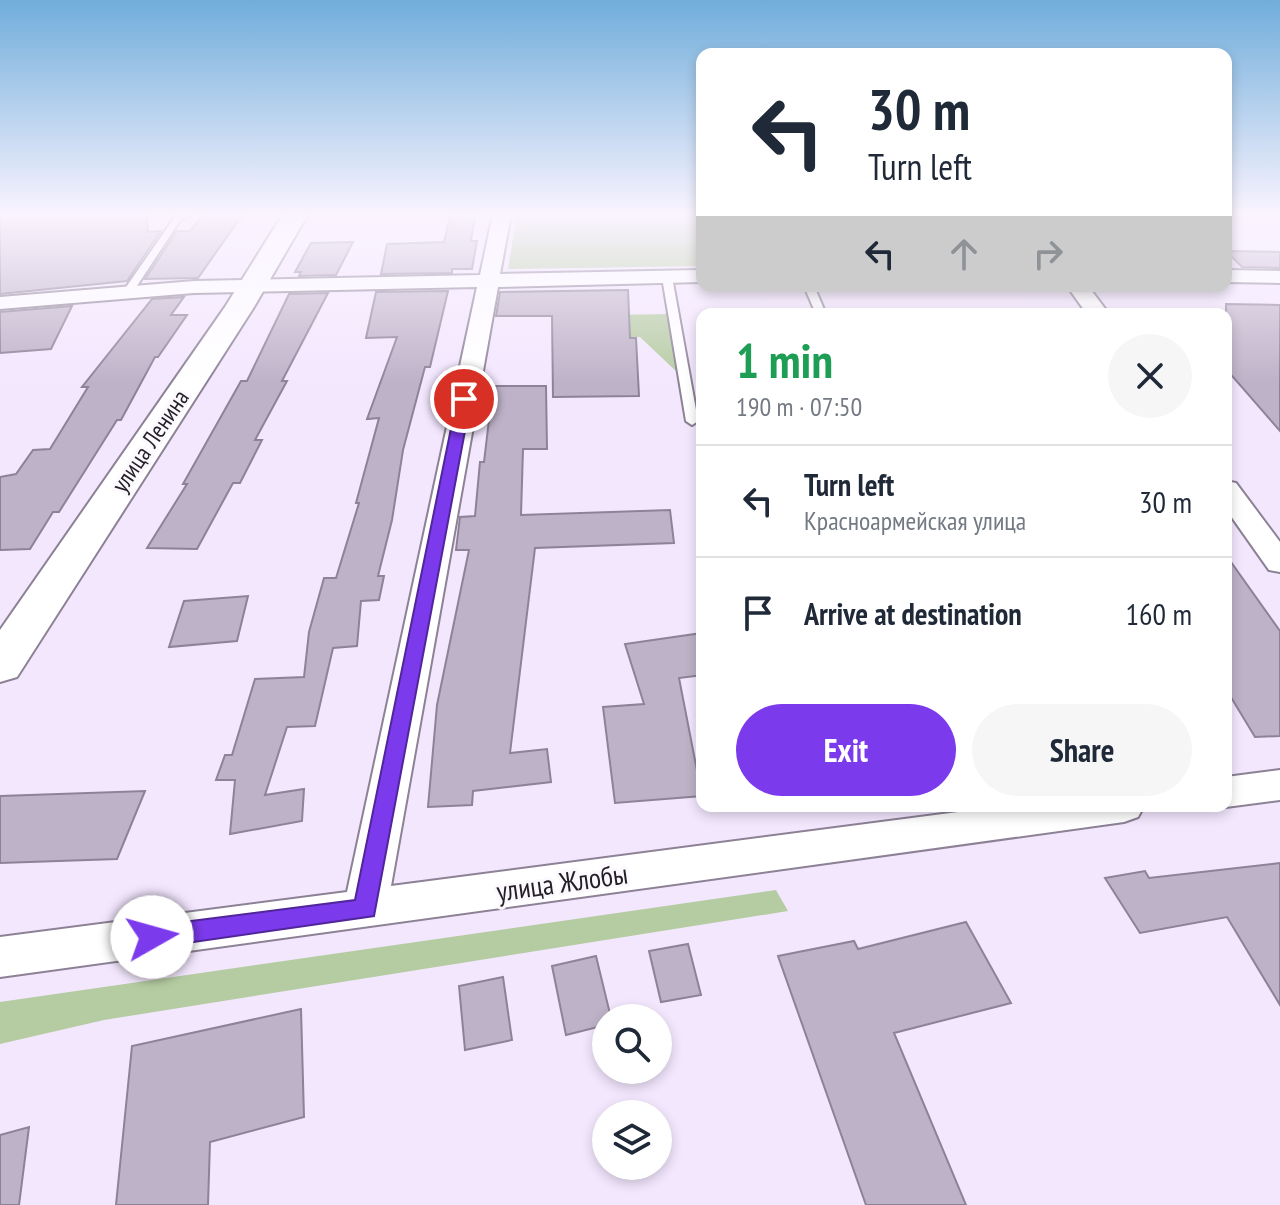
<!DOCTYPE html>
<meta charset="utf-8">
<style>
body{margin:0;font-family:"PT Sans Narrow",sans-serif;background:#f6f6f7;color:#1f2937;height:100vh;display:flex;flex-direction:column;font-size:30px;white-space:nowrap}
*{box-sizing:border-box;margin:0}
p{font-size:26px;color:#747a83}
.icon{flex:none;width:44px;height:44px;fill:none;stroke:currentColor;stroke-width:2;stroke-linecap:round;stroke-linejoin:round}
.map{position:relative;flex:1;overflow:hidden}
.side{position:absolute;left:696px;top:308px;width:536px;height:504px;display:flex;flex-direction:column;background:#fff;border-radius:16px;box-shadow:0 4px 12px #0003}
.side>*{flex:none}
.top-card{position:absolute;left:696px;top:48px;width:536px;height:244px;border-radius:16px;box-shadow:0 4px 12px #0003;background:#fff;color:#1f2937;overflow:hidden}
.tools{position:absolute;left:592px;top:1004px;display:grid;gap:16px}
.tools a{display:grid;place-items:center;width:80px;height:80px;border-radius:50%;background:#fff;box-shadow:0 4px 12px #0003;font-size:40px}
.pin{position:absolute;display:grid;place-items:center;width:68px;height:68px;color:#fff;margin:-34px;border:4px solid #fff;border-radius:50%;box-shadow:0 2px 8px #0007}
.me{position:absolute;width:88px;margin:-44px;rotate:83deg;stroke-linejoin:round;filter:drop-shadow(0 0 6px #0008)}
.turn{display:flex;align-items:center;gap:28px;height:168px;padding:0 40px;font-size:36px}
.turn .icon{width:104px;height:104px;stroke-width:2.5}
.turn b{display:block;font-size:56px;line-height:68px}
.lanes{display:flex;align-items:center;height:76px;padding:0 40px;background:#0003;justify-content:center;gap:40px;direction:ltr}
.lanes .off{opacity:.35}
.round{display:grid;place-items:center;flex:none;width:84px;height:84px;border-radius:42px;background:#f6f6f7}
.summary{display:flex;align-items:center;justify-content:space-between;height:136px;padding:0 40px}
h1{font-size:48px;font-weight:700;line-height:60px;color:#1e9e55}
.action{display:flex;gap:16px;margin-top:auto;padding:16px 40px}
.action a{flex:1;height:92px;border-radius:48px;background:#7c3aed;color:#fff;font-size:32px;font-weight:700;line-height:92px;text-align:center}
.action a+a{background:#f6f6f7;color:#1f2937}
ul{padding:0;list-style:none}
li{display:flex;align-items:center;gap:24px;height:112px;padding:0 40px;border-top:2px solid #e0e1e3}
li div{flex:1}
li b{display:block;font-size:30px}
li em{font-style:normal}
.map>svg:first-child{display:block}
.green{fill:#b5cca2}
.building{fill:#beb2c8;stroke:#8d8297;stroke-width:2}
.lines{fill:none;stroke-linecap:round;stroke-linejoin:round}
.lane-casing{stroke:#8c8195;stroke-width:4}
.street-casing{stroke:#8c8195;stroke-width:4}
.secondary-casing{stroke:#8c8195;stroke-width:4}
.lane{fill:#fff;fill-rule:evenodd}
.street{fill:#fff;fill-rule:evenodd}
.secondary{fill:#fff;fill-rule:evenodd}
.route{fill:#7c3aed;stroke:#51269a;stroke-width:2}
.labels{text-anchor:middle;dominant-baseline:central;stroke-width:6;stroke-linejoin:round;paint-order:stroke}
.street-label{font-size:24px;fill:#241f27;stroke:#fbf9fd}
.near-street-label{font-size:28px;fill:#241f27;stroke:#fbf9fd}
</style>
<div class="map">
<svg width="1280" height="1205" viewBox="0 0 1280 1205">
<rect width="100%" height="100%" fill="#f3e7fe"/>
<!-- green -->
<path class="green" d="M 517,214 L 702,214 L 702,266 L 508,269 Z
M 670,314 L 679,374 L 640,337 L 585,337 L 610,315 Z
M 776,890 L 788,911 L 104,1020 L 0,1044 L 0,1002 Z"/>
<!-- building -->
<path class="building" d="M 0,214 L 147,214 L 148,232 L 161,231 L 127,281 L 0,294 Z
M 208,214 L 243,214 L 198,278 L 145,279 L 177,231 L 190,231 L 201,217 Z
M 475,215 L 471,241 L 477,241 L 472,269 L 452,269 L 452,273 L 381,274 L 387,244 L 444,242 L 450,216 Z
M 353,242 L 336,275 L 299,276 L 301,272 L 295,272 L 311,243 Z
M 1226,251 L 1280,252 L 1280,268 L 1242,267 Z
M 628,290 L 630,338 L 636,338 L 639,396 L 553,397 L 552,316 L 496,316 L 500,292 Z
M 448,291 L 430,367 L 425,367 L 403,450 L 392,520 L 378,576 L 384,576 L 379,600 L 361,601 L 357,646 L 333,648 L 315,726 L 287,727 L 265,795 L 304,789 L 302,821 L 230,834 L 235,780 L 216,780 L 225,755 L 232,755 L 255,679 L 304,677 L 309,632 L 324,578 L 336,578 L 359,503 L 356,503 L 379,418 L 367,419 L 397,337 L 366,338 L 376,292 Z
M 328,293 L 282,381 L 287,381 L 255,440 L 262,440 L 240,483 L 233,483 L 197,549 L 147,548 L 187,484 L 183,484 L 241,381 L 247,381 L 289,294 Z
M 184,297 L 171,315 L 187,315 L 158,357 L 155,357 L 121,420 L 117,420 L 59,512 L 53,512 L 30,549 L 0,550 L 0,477 L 16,474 L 33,450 L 50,449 L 88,387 L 82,387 L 152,299 Z
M 1226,304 L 1280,305 L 1280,431 L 1226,369 Z
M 72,306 L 51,349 L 0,353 L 0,312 Z
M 493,386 L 546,386 L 547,449 L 523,449 L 521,515 L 670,510 L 674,543 L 535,548 L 510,753 L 547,749 L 551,782 L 473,791 L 472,805 L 428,807 L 437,705 L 469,550 L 456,550 L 459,525 L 460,517 L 475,516 L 480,462 L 484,462 Z
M 1226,555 L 1280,631 L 1280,736 L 1255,737 L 1226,689 Z
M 248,596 L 237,641 L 169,647 L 184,601 Z
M 702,633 L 702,675 L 679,678 L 702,796 L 615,803 L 603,707 L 644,704 L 625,644 Z
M 145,791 L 117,859 L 0,863 L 0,796 Z
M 1280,863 L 1280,1005 L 1227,917 L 1140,933 L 1105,878 L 1145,871 L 1149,878 Z
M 966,922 L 1011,1003 L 894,1033 L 966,1205 L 866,1205 L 778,956 L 854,941 L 858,949 Z
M 688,944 L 701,995 L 661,1002 L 649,951 Z
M 596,956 L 611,1018 L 606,1018 L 606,1025 L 566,1035 L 552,966 Z
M 503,977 L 512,1040 L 465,1050 L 459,986 Z
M 301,1009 L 304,1117 L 210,1142 L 208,1205 L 116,1205 L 132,1046 Z
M 29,1127 L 19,1205 L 0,1205 L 0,1135 Z"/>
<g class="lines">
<!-- lane casing -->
<g class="lane-casing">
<path id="lane" d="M 177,214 L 195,214 L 181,219 L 131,295 L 123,295 L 122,293 Z
M 667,274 L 672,277 L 698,421 L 692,425 L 686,421 L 662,277 Z
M 804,286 L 814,286 L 826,314 L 816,314 Z"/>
</g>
<!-- street casing -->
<g class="street-casing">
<path id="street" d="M 493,214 L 511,214 L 500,274 L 702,270 L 702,282 L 498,287 L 391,886 L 1004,806 L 1144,806 L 1138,817 L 1124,822 L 0,977 L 0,937 L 347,892 L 477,287 L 194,293 L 0,309 L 0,297 L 194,281 L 480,275 Z
M 1226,270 L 1280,271 L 1280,283 L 1226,282 Z
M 1067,286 L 1088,286 L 1109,314 L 1087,314 Z
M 1226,481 L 1236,483 L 1280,542 L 1280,572 L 1269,570 L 1226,509 Z
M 1280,770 L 1280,800 L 1226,807 L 1222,806 L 1226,806 L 1226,777 Z"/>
</g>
<!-- secondary casing -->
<g class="secondary-casing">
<path id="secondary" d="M 283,214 L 308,214 L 254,307 L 17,677 L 0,682 L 0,630 L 225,307 Z"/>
</g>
<!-- lane -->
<use href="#lane" class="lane"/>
<!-- street -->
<use href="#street" class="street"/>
<!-- secondary -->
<use href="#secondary" class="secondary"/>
</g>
<!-- sky -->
<linearGradient id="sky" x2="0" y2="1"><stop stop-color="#70addb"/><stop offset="0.56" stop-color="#faf4ff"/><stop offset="1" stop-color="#faf4ff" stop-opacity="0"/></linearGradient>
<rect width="1280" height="383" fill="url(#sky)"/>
<!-- route -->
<path class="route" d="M 464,395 L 471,399 L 374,916 L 152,948 L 143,945 L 140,937 L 143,929 L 152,926 L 355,900 L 457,399 Z"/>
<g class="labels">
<!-- street labels -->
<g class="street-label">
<text transform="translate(150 441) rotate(-56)">улица Ленина</text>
</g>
<!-- near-street labels -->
<g class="near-street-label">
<text transform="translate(562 882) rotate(-8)">улица Жлобы</text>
</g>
</g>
</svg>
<div class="tools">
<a><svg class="icon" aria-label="search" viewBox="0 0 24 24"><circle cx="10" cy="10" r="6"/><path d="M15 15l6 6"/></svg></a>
<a><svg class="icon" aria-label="layers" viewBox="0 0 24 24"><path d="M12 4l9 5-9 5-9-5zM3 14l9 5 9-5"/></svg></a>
</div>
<div class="pin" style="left:464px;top:399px;background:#d93025"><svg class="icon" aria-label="arrive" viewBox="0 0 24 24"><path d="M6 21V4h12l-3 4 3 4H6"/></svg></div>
<svg class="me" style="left:152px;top:937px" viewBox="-20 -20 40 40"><circle r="19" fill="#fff"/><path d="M0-13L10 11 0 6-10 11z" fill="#7c3aed"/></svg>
<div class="top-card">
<div class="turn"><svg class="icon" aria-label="left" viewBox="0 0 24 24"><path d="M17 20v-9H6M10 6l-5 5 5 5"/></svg><div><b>30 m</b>Turn left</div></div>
<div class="lanes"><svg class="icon" aria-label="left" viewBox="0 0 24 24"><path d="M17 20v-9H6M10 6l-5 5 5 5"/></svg><svg class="icon off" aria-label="ahead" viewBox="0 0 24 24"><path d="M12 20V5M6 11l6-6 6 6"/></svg><svg class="icon off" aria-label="right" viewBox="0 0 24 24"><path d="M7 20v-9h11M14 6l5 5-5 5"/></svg></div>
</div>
<section class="side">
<div class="summary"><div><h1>1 min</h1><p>190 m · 07:50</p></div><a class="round"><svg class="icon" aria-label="close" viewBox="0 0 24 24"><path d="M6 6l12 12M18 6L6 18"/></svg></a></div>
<ul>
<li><svg class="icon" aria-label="left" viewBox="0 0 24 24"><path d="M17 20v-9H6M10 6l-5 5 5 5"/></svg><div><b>Turn left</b><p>Красноармейская улица</p></div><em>30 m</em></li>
<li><svg class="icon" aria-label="arrive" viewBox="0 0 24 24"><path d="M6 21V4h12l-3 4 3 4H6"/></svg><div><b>Arrive at destination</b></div><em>160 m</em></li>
</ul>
<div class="action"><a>Exit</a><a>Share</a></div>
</section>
</div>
